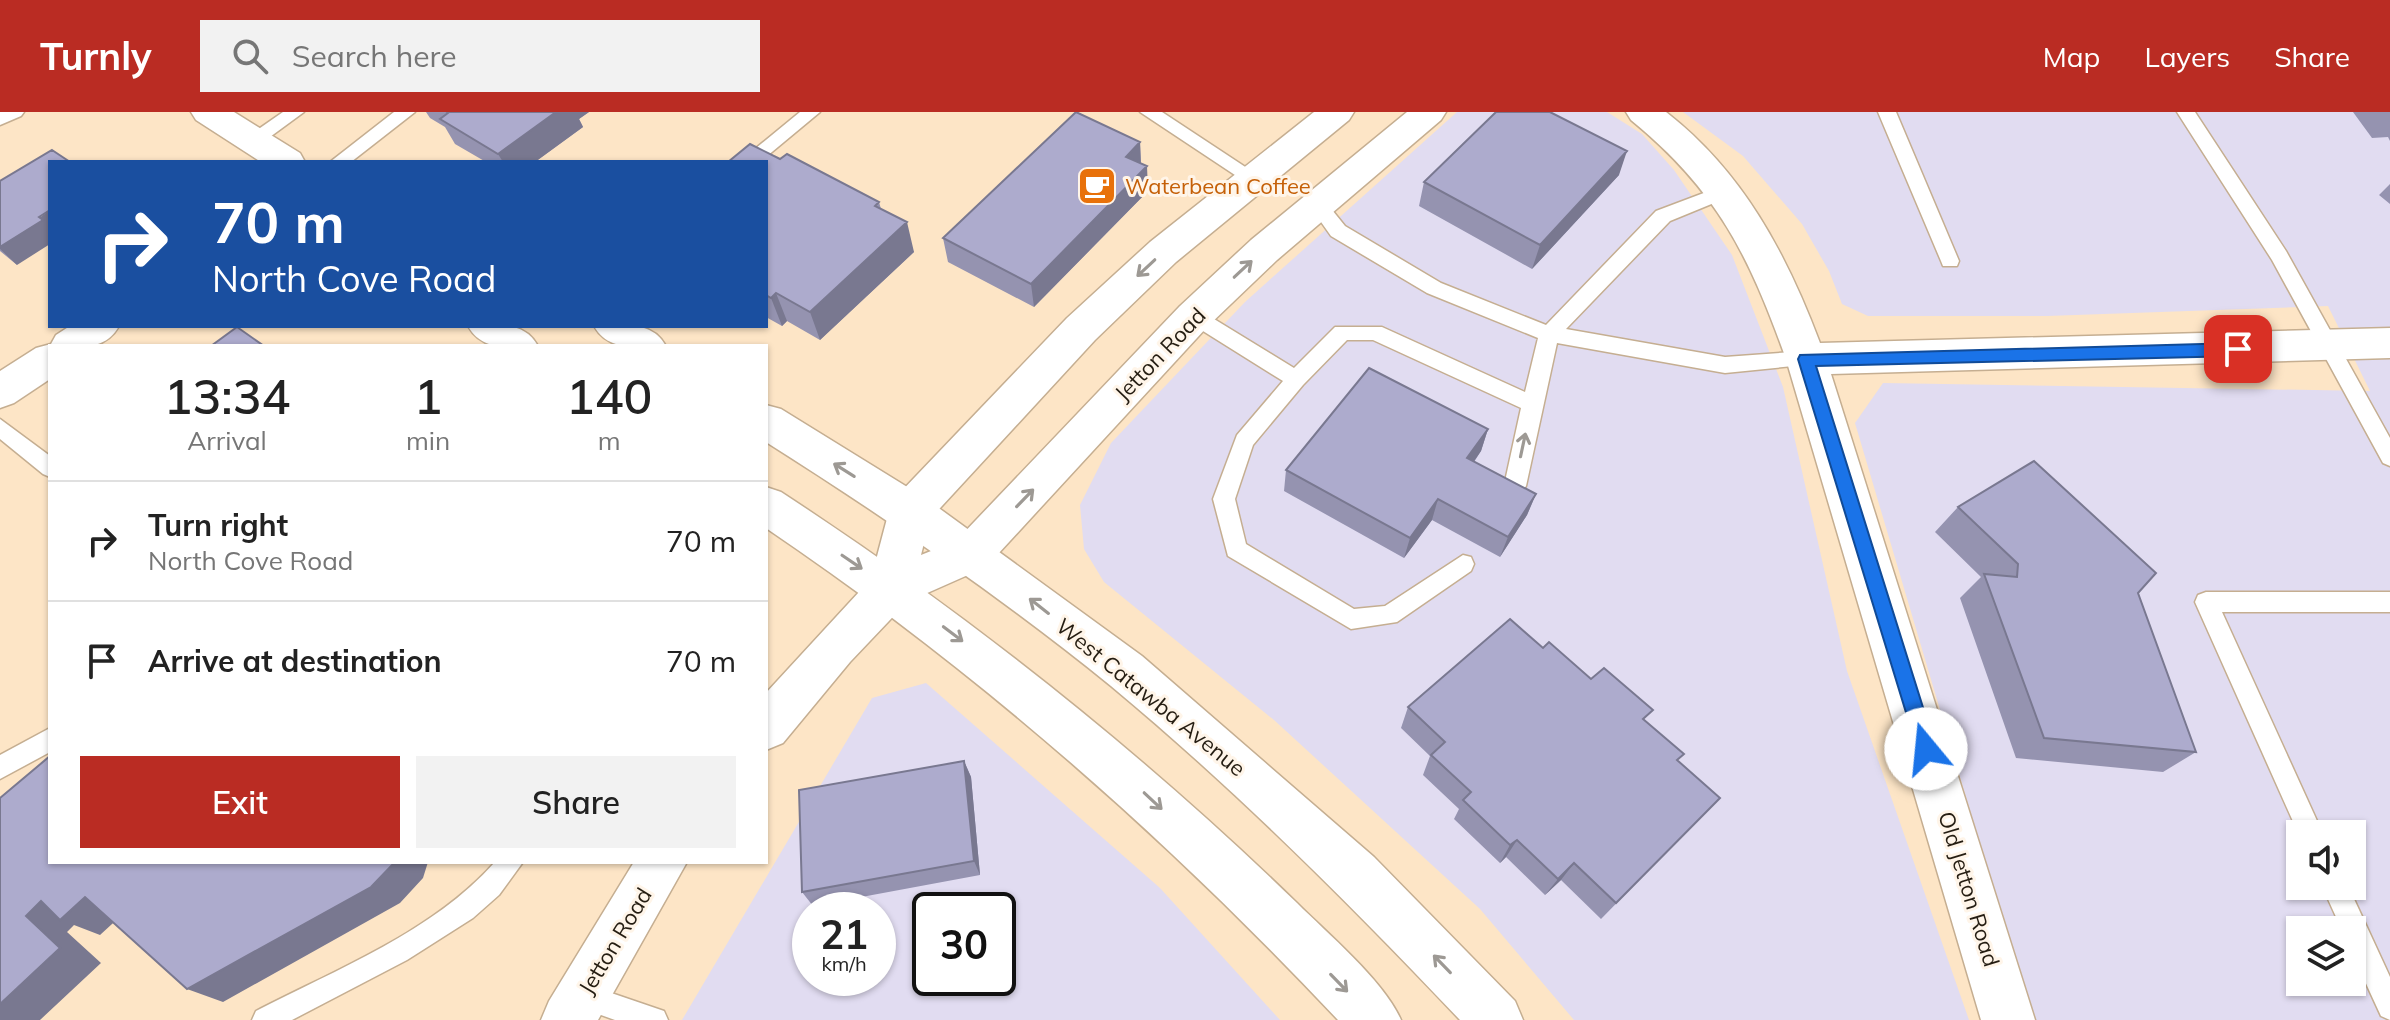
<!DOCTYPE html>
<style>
body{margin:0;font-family:Mulish,sans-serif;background:#f2f2f2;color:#222;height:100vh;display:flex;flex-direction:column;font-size:30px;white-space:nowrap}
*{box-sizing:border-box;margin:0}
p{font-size:26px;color:#767676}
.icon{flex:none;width:44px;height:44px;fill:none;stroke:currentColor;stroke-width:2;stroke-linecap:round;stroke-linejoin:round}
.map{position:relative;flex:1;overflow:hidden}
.panel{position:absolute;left:48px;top:232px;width:720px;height:520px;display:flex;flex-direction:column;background:#fff;border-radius:0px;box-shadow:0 2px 6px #0004}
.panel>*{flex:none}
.banner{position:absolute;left:48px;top:48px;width:720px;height:168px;border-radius:0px;box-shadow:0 2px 6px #0004;background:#1a4fa0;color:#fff;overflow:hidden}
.tools{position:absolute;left:2286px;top:708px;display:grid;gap:16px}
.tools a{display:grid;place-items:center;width:80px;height:80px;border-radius:0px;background:#fff;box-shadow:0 2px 6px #0004;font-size:40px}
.speed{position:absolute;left:792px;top:780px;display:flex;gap:16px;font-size:40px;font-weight:700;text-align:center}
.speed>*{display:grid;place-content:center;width:104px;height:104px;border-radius:50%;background:#fff;box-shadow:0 2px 6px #0004;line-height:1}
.speed small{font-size:20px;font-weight:400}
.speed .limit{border:4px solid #111;border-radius:12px;background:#fff;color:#111}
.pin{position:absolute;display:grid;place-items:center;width:68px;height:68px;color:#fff;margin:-34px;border-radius:16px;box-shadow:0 4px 12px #0006}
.me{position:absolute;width:88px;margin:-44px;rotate:343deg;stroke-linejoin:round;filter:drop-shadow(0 0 6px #0008)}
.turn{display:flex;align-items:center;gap:28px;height:168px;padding:0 32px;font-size:36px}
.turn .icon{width:104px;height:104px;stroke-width:2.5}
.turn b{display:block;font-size:56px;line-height:68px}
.eta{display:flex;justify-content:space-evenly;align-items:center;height:136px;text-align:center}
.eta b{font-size:48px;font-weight:600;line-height:56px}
.button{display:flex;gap:16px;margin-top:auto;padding:16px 32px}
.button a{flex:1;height:92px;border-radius:0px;background:#ba2c23;color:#fff;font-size:32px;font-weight:600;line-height:92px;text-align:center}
.button a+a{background:#f2f2f2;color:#222}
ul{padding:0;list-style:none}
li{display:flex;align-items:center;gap:24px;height:120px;padding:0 32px;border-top:2px solid #e0e0e0}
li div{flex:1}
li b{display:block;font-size:30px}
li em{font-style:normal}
header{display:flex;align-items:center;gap:48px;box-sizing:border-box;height:112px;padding:0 40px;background:#ba2c23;color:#fff}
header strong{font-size:38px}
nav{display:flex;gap:44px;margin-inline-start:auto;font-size:28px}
.search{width:560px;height:72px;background:#f2f2f2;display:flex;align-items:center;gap:20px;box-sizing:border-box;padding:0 28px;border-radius:0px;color:#767676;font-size:30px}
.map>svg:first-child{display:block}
.commercial{fill:#e1dcf1;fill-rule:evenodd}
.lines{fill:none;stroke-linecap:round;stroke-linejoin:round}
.service-casing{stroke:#c5ae91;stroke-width:3}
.minor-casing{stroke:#c5ae91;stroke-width:3}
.tertiary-casing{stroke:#c5ae91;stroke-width:3}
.secondary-casing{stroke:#c5ae91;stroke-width:3}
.service{fill:#fff;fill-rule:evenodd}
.minor{fill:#fff;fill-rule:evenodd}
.tertiary{fill:#fff;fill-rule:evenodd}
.secondary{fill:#fff;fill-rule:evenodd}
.wall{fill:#9593b0}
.shaded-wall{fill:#797890}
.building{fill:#adabcd;stroke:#797890;stroke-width:2}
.oneway{stroke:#9d9994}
.route{fill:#1a73e8;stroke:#114b97;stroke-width:2}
.labels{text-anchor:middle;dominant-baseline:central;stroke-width:6;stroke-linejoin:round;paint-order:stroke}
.food-label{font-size:22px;fill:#c56008;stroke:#fff5e9;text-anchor:start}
.street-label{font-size:22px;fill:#251d12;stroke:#fff5e9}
</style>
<header>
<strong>Turnly</strong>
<div class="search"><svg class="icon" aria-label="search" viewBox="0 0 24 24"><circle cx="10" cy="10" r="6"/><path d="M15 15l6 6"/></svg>Search here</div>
<nav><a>Map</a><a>Layers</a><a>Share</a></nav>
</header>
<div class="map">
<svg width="2390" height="908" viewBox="0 0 2390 908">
<rect width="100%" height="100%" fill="#fde5c6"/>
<!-- commercial -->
<path class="commercial" d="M 1457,0 L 1607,0 L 1642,22 L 1674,58 L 1732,143 L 1783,275 L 1847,559 L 1969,908 L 1574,908 L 1480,797 L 1274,608 L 1104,470 L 1084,437 L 1080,393 L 1111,331 L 1245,190 Z
M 1683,0 L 2390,0 L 2390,908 L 2032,908 L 1855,311 L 1883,271 L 2370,279 L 2328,194 L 2047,204 L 1868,204 L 1842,192 L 1829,159 L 1802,112 L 1743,44 ZM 2300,722 L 2352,722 L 2352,774 L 2300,774 ZM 2300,818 L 2352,818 L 2352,870 L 2300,870 Z
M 926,571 L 1160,776 L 1280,908 L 682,908 L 872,586 ZM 810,798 L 878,798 L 878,866 L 810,866 ZM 930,798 L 998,798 L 998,866 L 930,866 Z"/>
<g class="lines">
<!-- service casing -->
<g class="service-casing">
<path id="service" d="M 0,0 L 24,0 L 21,4 L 0,13 Z
M 283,0 L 304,0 L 259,33 L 247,33 L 244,29 L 247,25 Z
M 394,0 L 415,0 L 351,50 L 330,50 Z
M 800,0 L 820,0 L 760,50 L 739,50 Z
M 1140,0 L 1162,0 L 1262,66 L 1253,72 L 1247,71 Z
M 1878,0 L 1896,0 L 1959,149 L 1957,154 L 1943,154 L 1941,149 Z
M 2177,0 L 2195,0 L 2286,139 L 2390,326 L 2390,354 L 2383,351 L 2272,148 Z
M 1725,73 L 1734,79 L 1731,84 L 1670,109 L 1566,217 L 1725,245 L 1806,239 L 1813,242 L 1816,247 L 1813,252 L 1725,261 L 1557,231 L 1526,374 L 1522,380 L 1515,383 L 1508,380 L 1504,374 L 1521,296 L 1373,228 L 1347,228 L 1303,273 L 1253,333 L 1235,387 L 1246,432 L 1354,497 L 1385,494 L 1463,443 L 1471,445 L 1474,452 L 1471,459 L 1397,510 L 1351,517 L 1228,444 L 1213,387 L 1237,323 L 1283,269 L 1187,209 L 1184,204 L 1187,199 L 1201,199 L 1294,256 L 1335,215 L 1382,215 L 1525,280 L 1538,226 L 1427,181 L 1331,124 L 1309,93 L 1312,88 L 1324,88 L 1345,114 L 1441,171 L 1546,213 L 1656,99 Z
M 0,307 L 50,344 L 50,365 L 43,362 L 0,327 Z
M 2206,480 L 2390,480 L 2390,500 L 2222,500 L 2323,722 L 2300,722 L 2300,725 L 2195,490 L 2198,483 Z
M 50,616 L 50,640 L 0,667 L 0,643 Z
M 495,750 L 523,750 L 499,783 L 473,806 L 407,848 L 292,908 L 252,908 L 256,899 C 337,857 433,820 495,750 Z
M 2322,774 L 2348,774 L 2390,865 L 2390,908 L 2381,904 L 2352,841 L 2352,818 L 2342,818 Z
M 582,871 L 664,899 L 668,908 L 615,908 L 573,893 L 569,884 L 573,875 Z"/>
</g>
<!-- minor casing -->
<g class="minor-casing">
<path id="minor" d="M 1626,0 L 1666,0 C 1743,60 1786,141 1820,231 L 2390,216 L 2390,246 L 1831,262 L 2035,908 L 1981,908 L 1786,247 C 1749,144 1718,79 1631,8 Z
M 70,214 L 119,214 C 104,241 77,234 50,234 L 50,267 L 14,291 L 0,296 L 0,259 L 36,236 L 51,232 L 56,223 Z"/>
</g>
<!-- tertiary casing -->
<g class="tertiary-casing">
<path id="tertiary" d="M 1314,0 L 1354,0 L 1349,8 L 1176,150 L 1095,228 L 930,407 L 921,443 L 956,429 L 1180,194 L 1251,128 L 1407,0 L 1446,0 L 1441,8 L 1277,148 L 1208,214 L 986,455 L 907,490 L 850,550 L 783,631 L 766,638 L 766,581 L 871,467 L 889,399 L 895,386 L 1067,206 L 1150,130 Z
M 634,750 L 687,750 L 598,908 L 541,908 L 549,889 Z"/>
</g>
<!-- secondary casing -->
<g class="secondary-casing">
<path id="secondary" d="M 191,0 L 234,0 L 300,41 L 305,50 L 261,50 L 196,8 Z
M 468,214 C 495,214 523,207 538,234 C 511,234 483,241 468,214 Z
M 594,214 C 621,214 651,207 666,234 C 639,234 609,241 594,214 Z
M 766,293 L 781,297 L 925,386 L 1142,544 L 1374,745 L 1515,889 L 1523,908 L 1460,908 C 1349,791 1235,677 1111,574 C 1001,485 885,405 766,330 Z
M 766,375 L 781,380 C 966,501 1138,637 1297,791 C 1328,822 1384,869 1401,908 L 1338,908 C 1164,723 976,558 766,416 Z"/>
</g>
<!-- service -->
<use href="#service" class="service"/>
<!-- minor -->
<use href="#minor" class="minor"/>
<!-- tertiary -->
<use href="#tertiary" class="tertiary"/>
<!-- secondary -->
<use href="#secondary" class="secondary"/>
</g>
<!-- wall -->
<path class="wall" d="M 426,0 L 589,0 L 579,7 L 583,15 L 535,50 L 486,50 L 455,32 L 445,15 L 430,6 Z
M 2353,0 L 2390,0 L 2390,29 L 2388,25 L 2372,26 Z
M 1140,30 L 1141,52 L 1148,79 L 1034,195 L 948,150 L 943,126 Z
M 780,47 L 879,90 L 881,97 L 914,140 L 820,228 L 787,209 L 782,214 L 766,205 L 766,50 Z
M 1619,63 L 1532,157 L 1419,94 L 1424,70 Z
M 0,69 L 17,153 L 0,139 Z
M 2390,72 L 2390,92 L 2379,83 Z
M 1488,317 L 1481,339 L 1474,350 L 1536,382 L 1527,403 L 1500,445 L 1432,408 L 1404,446 L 1284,379 L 1286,358 Z
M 1958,395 L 2138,481 L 2196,640 L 2163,660 L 2016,646 L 1960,486 L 1981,465 L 1935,420 Z
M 1543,536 L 1591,567 L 1645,609 L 1678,649 L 1702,704 L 1601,807 L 1561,768 L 1545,783 L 1506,745 L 1500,751 L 1454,707 L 1459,697 L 1423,663 L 1430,644 L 1401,616 L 1408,595 Z
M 964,649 L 971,665 L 980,763 L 813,794 L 802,780 Z"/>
<!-- shaded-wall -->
<path class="shaded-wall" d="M 556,0 L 589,0 L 579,7 L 583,15 L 535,50 L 503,50 L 498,42 Z
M 1140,30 L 1141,55 L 1126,45 Z
M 1627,39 L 1619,63 L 1532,157 L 1540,133 Z
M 1147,54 L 1148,79 L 1034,195 L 1031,172 Z
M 50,98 L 50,132 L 17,153 L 0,137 L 0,135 Z
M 907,110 L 914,140 L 820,228 L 810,200 Z
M 776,181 L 787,209 L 782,214 L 771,186 Z
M 1488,317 L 1481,339 L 1461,368 L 1467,346 Z
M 1536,382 L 1527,403 L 1500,445 L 1508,425 Z
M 1438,387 L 1432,408 L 1404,446 L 1410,426 Z
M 964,649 L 971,665 L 980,763 L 974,749 Z
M 1517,728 L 1506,745 L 1500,751 L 1510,733 Z
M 395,750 L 428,750 L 423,766 L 400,791 L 223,890 L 187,877 Z
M 1574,751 L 1561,768 L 1545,783 L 1558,767 Z
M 85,785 L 124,801 L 100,823 L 74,813 L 67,820 L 101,851 L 40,908 L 0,908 L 0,892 L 26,804 L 41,789 Z"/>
<!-- building -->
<path class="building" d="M 447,0 L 556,0 L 498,42 L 440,7 L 448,1 Z
M 1076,0 L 1140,30 L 1126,45 L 1147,54 L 1031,172 L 943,126 Z
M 1496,0 L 1550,0 L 1627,39 L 1540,133 L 1424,70 Z
M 750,32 L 780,47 L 787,42 L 879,90 L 875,94 L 907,110 L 810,200 L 776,181 L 771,186 L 766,183 L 766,50 L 728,50 Z
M 52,38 L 70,50 L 50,50 L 50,98 L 39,105 L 43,108 L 0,135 L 0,69 Z
M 237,215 L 264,234 L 211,234 Z
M 1369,256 L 1488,317 L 1467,346 L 1536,382 L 1508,425 L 1438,387 L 1410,426 L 1286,358 Z
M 2034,349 L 2156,461 L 2138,481 L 2196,640 L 2044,626 L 1984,462 L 2017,465 L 2018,452 L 1958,395 Z
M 1510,507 L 1543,536 L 1549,530 L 1591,567 L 1604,556 L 1653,598 L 1643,607 L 1684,642 L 1677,648 L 1720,686 L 1616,791 L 1574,751 L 1558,767 L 1517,728 L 1510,733 L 1463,688 L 1471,680 L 1431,643 L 1445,630 L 1408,595 Z
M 50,644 L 50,750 L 395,750 L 371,775 L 187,877 L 85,785 L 60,808 L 41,789 L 26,804 L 60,836 L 0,892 L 0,686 Z
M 964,649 L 974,749 L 802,780 L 799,678 Z"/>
<!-- one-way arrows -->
<defs><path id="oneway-shaft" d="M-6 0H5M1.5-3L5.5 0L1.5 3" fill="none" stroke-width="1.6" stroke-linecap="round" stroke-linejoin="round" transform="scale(2)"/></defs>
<g class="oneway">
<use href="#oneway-shaft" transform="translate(1146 156) rotate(137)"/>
<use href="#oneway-shaft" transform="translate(1243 157) rotate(-43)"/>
<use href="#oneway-shaft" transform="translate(1523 333) rotate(-78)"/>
<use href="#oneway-shaft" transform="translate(844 358) rotate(-148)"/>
<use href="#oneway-shaft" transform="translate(1025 386) rotate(-46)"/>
<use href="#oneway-shaft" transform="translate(852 450) rotate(34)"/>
<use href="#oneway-shaft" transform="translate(1039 494) rotate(-142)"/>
<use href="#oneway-shaft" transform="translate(953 522) rotate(37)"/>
<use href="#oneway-shaft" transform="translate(1153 689) rotate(43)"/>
<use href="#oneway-shaft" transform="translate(1442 852) rotate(-134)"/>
<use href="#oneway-shaft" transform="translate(1339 871) rotate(46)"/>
</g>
<!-- route -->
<path class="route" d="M 2238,231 L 2246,237 L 2238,244 L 1816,254 L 1936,637 L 1933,643 L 1926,646 L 1919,643 L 1798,247 L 1800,243 Z"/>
<!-- icons -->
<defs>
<g id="cafe-square" transform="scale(2)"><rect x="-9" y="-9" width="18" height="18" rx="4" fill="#e8710a" stroke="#fff5e9"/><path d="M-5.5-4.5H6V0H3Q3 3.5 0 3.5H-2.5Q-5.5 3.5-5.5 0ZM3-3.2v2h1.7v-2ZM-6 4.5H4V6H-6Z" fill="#fff"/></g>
</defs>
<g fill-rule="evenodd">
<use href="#cafe-square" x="1097" y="74"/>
</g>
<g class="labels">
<!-- food labels -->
<g class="food-label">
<text x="1125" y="74">Waterbean Coffee</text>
</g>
<!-- street labels -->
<g class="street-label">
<text transform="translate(1160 242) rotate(-46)">Jetton Road</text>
<text transform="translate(1151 585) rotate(39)">West Catawba Avenue</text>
<text transform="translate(1969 777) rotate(73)">Old Jetton Road</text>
<text transform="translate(615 829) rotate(-59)">Jetton Road</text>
</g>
</g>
</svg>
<div class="tools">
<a><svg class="icon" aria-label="sound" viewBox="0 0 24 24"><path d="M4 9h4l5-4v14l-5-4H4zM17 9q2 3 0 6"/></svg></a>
<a><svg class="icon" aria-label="layers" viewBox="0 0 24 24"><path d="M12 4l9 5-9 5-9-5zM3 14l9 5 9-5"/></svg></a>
</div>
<div class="speed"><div>21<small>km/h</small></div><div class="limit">30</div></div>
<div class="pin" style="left:2238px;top:237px;background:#d93025"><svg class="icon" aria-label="arrive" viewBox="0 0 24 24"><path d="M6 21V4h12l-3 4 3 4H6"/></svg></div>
<svg class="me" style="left:1926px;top:637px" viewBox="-20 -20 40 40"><circle r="19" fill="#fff"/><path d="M0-13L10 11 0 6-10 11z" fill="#1a73e8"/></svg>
<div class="banner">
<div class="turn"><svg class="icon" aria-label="right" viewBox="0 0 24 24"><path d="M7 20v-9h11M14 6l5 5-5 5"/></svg><div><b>70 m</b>North Cove Road</div></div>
</div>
<section class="panel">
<div class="eta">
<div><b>13:34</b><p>Arrival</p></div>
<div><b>1</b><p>min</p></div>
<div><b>140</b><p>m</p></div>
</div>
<ul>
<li><svg class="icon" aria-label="right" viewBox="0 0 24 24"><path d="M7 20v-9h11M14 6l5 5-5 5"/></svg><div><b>Turn right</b><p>North Cove Road</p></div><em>70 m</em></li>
<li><svg class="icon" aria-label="arrive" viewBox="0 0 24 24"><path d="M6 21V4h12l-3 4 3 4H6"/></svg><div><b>Arrive at destination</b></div><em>70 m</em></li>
</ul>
<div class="button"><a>Exit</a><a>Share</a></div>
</section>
</div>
